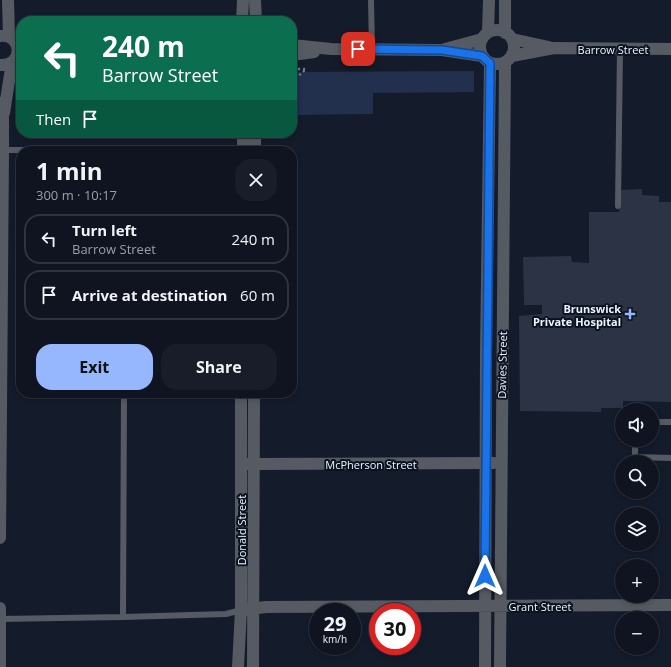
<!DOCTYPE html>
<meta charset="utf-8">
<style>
body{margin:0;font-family:"Open Sans",sans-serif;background:#181d29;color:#f1f3f6;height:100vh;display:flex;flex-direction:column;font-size:15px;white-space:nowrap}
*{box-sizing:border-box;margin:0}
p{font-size:13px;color:#9b9ea5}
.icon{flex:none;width:22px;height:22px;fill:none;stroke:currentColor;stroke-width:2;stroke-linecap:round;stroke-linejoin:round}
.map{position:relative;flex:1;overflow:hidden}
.side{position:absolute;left:16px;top:146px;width:281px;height:252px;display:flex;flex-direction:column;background:#0f1420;border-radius:16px;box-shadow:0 2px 6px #0003,0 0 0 1px #2f333e}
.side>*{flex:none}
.top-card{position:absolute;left:16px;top:16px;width:281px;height:122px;border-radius:16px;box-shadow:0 2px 6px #0003,0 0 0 1px #2f333e;background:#0b6e4f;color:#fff;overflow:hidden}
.controls{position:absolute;left:615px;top:403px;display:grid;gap:8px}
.controls a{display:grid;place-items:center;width:44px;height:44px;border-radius:50%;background:#0f1420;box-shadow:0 2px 6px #0003,0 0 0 1px #2f333e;font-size:20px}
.speed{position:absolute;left:309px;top:603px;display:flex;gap:8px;font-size:20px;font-weight:700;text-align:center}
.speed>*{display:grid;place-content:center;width:52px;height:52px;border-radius:50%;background:#0f1420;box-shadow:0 2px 6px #0003,0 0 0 1px #2f333e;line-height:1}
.speed small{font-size:10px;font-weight:400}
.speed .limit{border:6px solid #d22;background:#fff;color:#111}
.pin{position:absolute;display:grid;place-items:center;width:34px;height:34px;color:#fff;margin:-17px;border-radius:8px;box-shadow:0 2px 6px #0006}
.me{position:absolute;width:44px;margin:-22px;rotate:0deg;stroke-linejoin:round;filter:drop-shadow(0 0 3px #0008)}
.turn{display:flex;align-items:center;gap:14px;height:84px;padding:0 20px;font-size:18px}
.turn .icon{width:52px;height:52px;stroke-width:2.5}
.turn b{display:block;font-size:28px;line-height:34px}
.then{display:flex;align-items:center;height:38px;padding:0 20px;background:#0003;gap:8px;font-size:15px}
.round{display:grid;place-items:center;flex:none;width:42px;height:42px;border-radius:16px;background:#181d29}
.summary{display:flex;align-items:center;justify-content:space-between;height:68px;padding:0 20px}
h1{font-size:24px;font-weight:700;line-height:30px}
.action{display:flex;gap:8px;margin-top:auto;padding:8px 20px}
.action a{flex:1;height:46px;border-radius:16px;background:#96b6fd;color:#111;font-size:16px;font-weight:700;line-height:46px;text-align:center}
.action a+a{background:#181d29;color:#f1f3f6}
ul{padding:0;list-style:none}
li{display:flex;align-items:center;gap:12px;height:50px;margin:0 8px 6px;padding:0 12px;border:2px solid #2f333e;border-radius:16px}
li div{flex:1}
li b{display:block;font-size:15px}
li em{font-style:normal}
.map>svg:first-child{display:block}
.green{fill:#222f4d}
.building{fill:#2c3344}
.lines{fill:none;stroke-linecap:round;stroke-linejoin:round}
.path{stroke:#787e8c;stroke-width:2.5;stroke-dasharray:2 3;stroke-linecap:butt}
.lane{stroke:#565a62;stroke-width:6}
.street{stroke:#565a62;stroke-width:12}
.route-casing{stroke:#114b97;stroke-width:10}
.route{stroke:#1a73e8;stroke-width:7}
.poi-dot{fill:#96b6fd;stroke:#0b1220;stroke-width:1.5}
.labels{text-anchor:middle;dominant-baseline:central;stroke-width:4;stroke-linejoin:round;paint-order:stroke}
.street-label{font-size:11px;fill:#eff4ff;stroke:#0b1220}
.poi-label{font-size:11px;font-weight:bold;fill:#eff4ff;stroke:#0b1220;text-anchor:end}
</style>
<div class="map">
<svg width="671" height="667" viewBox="0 0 671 667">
<rect width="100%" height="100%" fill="#141b2a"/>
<!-- green -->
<path class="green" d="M 474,71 L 474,92 L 373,93 L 373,114 L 292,115 L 292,72 Z"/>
<!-- building -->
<path class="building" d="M 642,189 L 642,195 L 659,196 L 659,202 L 671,202 L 671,402 L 623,401 L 623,408 L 601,408 L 601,412 L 520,411 L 519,316 L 542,314 L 542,305 L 524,305 L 523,257 L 571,256 L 572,262 L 589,263 L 589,212 L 619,212 L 620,190 Z"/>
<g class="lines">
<!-- path -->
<path class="path" d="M 292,82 L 306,69 L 294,69"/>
<!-- lane -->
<path class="lane" d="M 371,0 L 372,49
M 3,150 L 243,150
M 618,206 L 620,48
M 652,422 L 671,422
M 635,440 L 635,457 L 671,458
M 123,617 L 124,393
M 0,619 L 123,617 L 226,614 L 241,610"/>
<!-- street -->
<path class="street" d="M 8,0 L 9,37
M 255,0 L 256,21
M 242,21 L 243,0
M480 47a17 17 0 1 1 34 0a17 17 0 1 1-34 0Z
M 488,32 L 489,0
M 505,33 L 505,0
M 0,36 C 23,33 24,67 0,65
M 512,39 L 549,47
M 292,45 L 331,49 L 442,50 L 482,56
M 445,49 L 482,39
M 292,55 L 314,52
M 512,56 L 554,48 L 671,49
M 0,103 L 3,118 L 3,150 L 0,538
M 4,113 L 12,62
M 243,151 L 243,133
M 255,151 L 255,133
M 246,464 L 494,463
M 0,608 L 0,667
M 241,610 L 266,607 L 671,605
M 238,667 L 241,610 L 241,393
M 253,667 L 254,393
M 485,667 L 486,351 L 490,63
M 500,667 L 505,63"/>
</g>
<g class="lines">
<!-- route casing -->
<g class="route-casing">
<path id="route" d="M 358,49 L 442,50 L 482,56 L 490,63 L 485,576"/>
</g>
<!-- route -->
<use href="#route" class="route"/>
</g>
<!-- markers -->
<path class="poi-dot" d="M628 308h4v4h4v4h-4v4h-4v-4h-4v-4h4z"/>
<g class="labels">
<!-- street labels -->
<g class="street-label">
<text x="613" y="49">Barrow Street</text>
<text transform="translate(502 365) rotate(-89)">Davies Street</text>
<text x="371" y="464">McPherson Street</text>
<text transform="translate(241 530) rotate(-90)">Donald Street</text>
<text x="540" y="606">Grant Street</text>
</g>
<!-- poi labels -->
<g class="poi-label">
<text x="621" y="308">Brunswick<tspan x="621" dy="13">Private Hospital</tspan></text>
</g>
</g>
</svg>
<div class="controls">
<a><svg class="icon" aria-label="sound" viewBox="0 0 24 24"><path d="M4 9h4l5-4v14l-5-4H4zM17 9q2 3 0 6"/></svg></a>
<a><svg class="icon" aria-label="search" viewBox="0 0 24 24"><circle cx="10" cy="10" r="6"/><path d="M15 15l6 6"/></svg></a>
<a><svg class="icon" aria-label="layers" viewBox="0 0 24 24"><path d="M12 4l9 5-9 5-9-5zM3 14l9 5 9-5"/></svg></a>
<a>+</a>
<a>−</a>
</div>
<div class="speed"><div>29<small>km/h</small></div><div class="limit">30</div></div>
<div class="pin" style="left:358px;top:49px;background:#d93025"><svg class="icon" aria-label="arrive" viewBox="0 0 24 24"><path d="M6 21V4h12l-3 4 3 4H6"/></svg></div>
<svg class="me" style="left:485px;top:576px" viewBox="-20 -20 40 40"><path d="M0-17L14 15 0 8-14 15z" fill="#1a73e8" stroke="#fff" stroke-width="4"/></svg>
<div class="top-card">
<div class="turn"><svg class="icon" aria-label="left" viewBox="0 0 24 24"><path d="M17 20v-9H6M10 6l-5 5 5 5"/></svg><div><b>240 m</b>Barrow Street</div></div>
<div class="then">Then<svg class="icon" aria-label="arrive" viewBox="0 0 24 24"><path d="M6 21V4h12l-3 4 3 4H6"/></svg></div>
</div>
<section class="side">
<div class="summary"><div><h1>1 min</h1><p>300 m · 10:17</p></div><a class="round"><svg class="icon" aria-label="close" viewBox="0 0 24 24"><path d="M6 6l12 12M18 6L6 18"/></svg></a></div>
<ul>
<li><svg class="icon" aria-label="left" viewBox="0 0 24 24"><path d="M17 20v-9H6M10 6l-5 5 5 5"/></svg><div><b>Turn left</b><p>Barrow Street</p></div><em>240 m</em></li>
<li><svg class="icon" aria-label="arrive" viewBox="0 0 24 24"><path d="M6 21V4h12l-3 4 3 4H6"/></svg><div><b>Arrive at destination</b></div><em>60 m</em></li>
</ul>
<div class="action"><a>Exit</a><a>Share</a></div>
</section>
</div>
